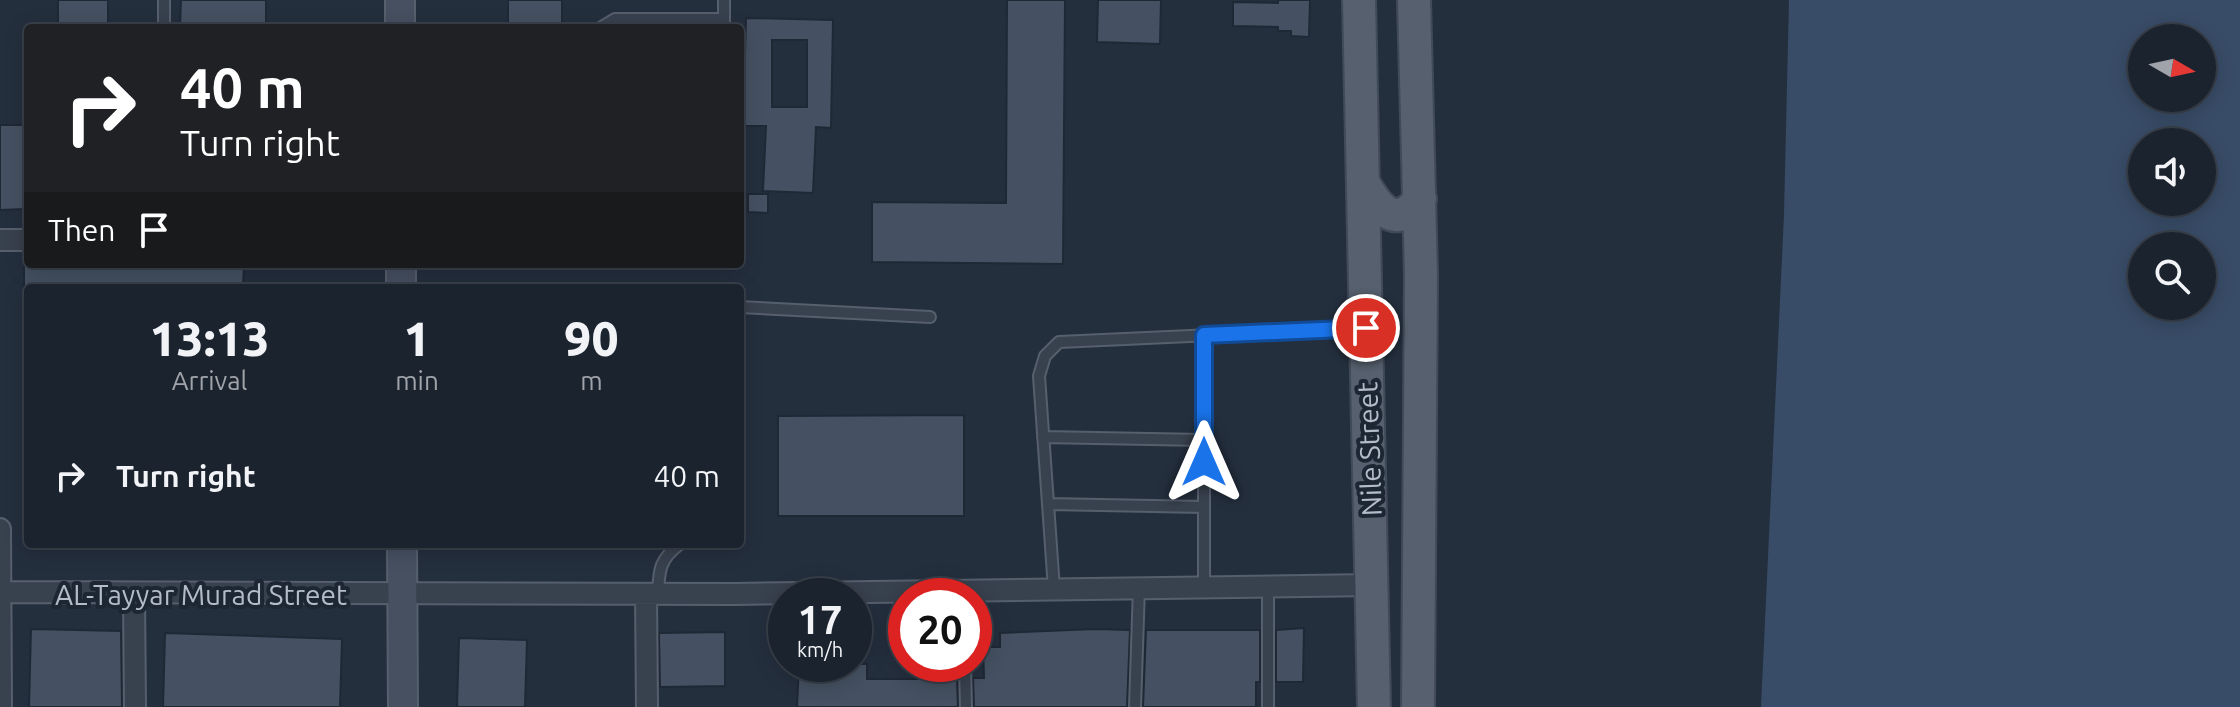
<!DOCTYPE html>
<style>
body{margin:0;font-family:Ubuntu,sans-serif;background:#282f3a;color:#f1f3f6;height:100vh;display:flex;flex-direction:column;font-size:30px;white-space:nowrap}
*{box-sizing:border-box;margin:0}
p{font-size:26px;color:#a0a4aa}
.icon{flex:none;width:44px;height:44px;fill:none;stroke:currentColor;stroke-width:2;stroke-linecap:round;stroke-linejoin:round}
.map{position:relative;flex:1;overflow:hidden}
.details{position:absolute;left:24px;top:284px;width:720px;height:264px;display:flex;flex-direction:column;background:#1b232e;border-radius:8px;box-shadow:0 4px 20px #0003,0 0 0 2px #39404a}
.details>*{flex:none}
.top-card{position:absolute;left:24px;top:24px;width:720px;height:244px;border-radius:8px;box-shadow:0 4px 20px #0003,0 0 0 2px #39404a;background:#202124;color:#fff;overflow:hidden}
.needle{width:52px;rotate:99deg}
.controls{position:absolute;left:2128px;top:24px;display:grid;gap:16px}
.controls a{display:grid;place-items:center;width:88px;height:88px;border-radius:50%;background:#1b232e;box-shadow:0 4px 20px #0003,0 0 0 2px #39404a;font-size:40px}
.speed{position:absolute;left:768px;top:578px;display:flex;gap:16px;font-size:40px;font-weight:700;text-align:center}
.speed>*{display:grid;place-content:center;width:104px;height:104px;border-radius:50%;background:#1b232e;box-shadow:0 4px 20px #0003,0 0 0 2px #39404a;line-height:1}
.speed small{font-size:20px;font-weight:400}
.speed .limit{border:12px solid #d22;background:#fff;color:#111}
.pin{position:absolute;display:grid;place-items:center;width:68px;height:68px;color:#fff;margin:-34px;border:4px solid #fff;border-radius:50%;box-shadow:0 2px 8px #0007}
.me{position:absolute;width:88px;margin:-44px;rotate:0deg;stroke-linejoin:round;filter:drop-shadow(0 0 6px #0008)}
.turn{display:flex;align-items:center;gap:28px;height:168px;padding:0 24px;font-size:36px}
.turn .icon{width:104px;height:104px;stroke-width:2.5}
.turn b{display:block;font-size:56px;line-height:68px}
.then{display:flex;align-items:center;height:76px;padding:0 24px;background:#0003;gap:16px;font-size:30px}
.eta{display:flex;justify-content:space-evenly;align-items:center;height:136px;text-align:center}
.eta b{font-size:48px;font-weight:800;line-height:56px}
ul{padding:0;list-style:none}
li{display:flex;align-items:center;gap:24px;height:112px;padding:0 24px}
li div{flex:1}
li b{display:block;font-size:30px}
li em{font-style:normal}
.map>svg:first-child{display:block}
.water{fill:#394c67;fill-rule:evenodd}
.building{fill:#455162;stroke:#1f2835;stroke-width:2;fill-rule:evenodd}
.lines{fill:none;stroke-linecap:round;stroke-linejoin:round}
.lane-casing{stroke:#565f6c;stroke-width:14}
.street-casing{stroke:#565f6c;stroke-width:24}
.secondary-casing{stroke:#565f6c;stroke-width:32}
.primary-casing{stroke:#414a57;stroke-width:36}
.lane{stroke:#38414e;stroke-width:10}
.street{stroke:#38414e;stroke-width:20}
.secondary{stroke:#465061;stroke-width:28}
.primary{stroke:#56606e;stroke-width:32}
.route-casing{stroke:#114b97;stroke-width:20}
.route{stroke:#1a73e8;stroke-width:14}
.labels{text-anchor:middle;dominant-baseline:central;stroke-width:8;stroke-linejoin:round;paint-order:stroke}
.street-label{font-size:28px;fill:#b4bcc9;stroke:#1d2633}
</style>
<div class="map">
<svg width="2240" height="707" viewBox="0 0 2240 707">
<rect width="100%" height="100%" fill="#242f3e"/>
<!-- water -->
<path class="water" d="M 1789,0 L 2240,0 L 2240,707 L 1761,707 L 1784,215 ZM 2142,38 L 2202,38 L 2202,98 L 2142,98 ZM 2142,142 L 2202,142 L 2202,202 L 2142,202 ZM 2142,246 L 2202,246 L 2202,306 L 2142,306 Z"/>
<!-- building -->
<path class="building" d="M 58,0 L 108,0 L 108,28 L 58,28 Z
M 181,0 L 266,0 L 266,28 L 180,28 Z
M 508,0 L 562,0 L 562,28 L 508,28 Z
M 1007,0 L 1065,0 L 1063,264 L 872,262 L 872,202 L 1006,203 Z
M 1098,0 L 1161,0 L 1160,44 L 1097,42 Z
M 1278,0 L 1310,0 L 1309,37 L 1291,36 L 1291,31 L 1278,31 L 1278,27 L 1233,26 L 1233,2 L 1278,3 Z
M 746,18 L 833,20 L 831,128 L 816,127 L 813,193 L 763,191 L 766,126 L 743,126 ZM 772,40 L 807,40 L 807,107 L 772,107 Z
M 0,125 L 25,125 L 25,209 L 0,210 Z
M 748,194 L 768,194 L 768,213 L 748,212 Z
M 24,264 L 244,264 L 243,288 L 24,288 Z
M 964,415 L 964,516 L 778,516 L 778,416 Z
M 1304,628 L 1303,682 L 1276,682 L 1276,630 Z
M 31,629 L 121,631 L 122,707 L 29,707 Z
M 1095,629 L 1130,630 L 1127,707 L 974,707 L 973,678 L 984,678 L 983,647 L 1000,647 L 1000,633 Z
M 1146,630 L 1260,630 L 1260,682 L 1256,682 L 1256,707 L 1143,707 Z
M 725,632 L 725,686 L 660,687 L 659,633 Z
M 165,633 L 342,639 L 340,707 L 163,707 Z
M 459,638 L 527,640 L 525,707 L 457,707 Z
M 799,664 L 867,664 L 867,679 L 957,679 L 958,707 L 797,707 Z"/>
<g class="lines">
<!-- lane casing -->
<g class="lane-casing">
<path id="lane" d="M 164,0 L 164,28
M 600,28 L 615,19 L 724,19
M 724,28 L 724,0
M 740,307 L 930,317
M 1204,335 L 1204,586
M 1043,437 L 1203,440
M 1048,504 L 1204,507
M 1054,589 L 1039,376 L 1045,356 L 1059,342 L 1364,328
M 658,593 C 659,569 660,559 680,544
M 965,664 L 966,707
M 1135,707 L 1139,587
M 1268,707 L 1268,585"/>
</g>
<!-- street casing -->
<g class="street-casing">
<path id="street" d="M 0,240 L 28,240
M 0,529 L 1,707
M 0,592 L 735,594 L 1373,585
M 646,594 L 647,707
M 134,595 L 135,707"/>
</g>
<!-- secondary casing -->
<g class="secondary-casing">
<path id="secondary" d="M 400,0 L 400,28
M 401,264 L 401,288
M 402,544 L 403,707"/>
</g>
<!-- primary casing -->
<g class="primary-casing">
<path id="primary" d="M 1359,0 L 1374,707
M 1414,0 L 1421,275 L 1418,707
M 1364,184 C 1379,210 1396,231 1420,199"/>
</g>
<!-- lane -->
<use href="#lane" class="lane"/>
<!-- street -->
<use href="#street" class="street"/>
<!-- secondary -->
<use href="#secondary" class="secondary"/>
<!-- primary -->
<use href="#primary" class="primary"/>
</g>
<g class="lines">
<!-- route casing -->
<g class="route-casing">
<path id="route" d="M 1204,462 L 1204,335 L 1366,328"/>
</g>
<!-- route -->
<use href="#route" class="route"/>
</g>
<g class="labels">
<!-- street labels -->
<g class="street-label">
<text transform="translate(1369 449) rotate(-92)">Nile Street</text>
<text x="201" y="594">AL-Tayyar Murad Street</text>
</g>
</g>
</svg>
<div class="controls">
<a><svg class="needle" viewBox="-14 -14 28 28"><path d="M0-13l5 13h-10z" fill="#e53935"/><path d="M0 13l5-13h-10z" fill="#a0a4aa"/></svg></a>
<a><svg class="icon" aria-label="sound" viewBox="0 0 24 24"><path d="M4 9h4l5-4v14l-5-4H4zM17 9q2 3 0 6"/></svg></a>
<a><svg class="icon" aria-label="search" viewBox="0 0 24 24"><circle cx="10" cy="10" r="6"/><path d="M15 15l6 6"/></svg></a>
</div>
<div class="speed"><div>17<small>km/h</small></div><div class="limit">20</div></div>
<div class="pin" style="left:1366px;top:328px;background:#d93025"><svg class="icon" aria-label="arrive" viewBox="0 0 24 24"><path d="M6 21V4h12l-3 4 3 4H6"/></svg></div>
<svg class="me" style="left:1204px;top:462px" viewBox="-20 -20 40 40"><path d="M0-17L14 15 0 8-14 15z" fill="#1a73e8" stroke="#fff" stroke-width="4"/></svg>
<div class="top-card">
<div class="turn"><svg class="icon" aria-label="right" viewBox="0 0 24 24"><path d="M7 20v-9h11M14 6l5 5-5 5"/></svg><div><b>40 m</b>Turn right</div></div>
<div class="then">Then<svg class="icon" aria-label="arrive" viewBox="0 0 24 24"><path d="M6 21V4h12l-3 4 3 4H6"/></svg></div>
</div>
<section class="details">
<div class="eta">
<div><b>13:13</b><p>Arrival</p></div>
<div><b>1</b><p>min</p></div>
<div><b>90</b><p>m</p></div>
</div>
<ul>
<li><svg class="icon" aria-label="right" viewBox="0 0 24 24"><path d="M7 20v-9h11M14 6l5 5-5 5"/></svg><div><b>Turn right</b></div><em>40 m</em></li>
</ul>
</section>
</div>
